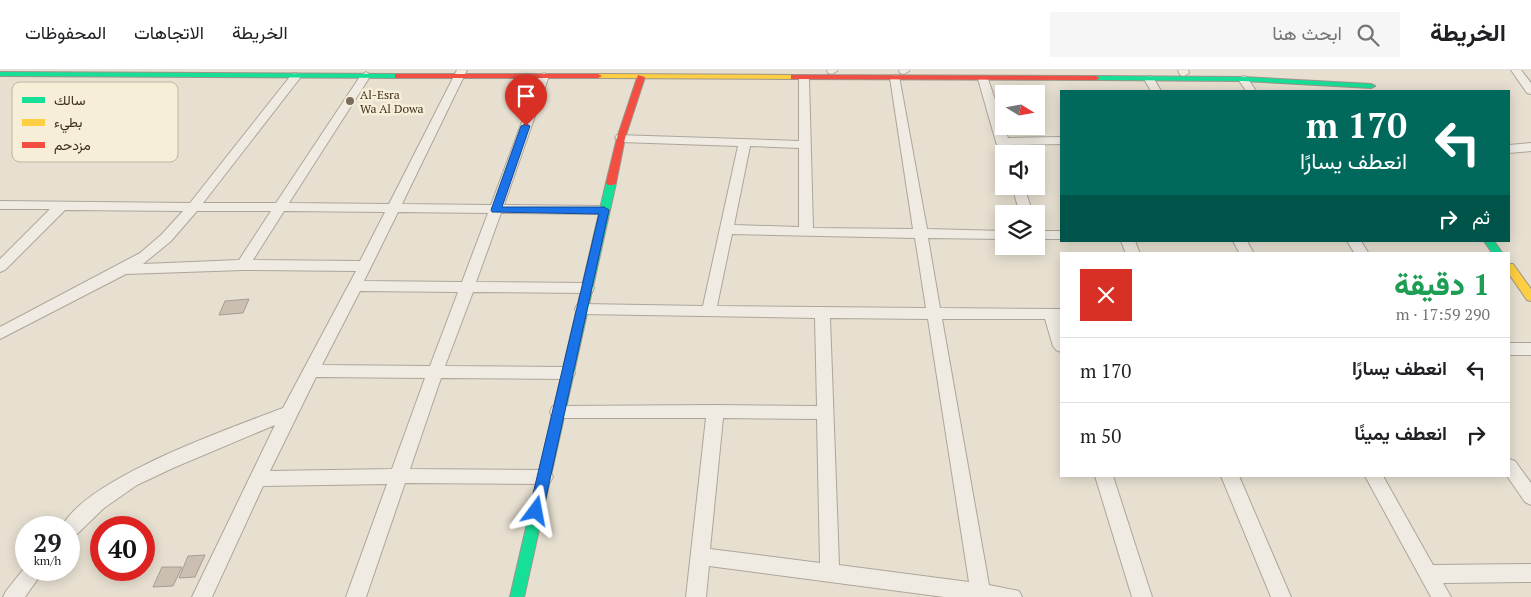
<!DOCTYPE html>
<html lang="ar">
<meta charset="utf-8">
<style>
body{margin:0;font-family:"PT Serif",Vazirmatn,serif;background:#f6f6f6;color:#202124;direction:rtl;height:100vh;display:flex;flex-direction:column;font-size:19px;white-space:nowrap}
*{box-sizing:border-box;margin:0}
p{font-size:16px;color:#757577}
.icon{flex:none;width:28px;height:28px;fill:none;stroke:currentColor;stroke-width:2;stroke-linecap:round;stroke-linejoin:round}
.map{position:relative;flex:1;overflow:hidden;direction:ltr}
.drawer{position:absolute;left:1060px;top:182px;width:450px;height:225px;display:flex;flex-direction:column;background:#fff;border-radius:0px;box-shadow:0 2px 12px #0003;direction:rtl}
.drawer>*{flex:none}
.guide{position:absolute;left:1060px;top:20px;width:450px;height:152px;border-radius:0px;box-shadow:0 2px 12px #0003;direction:rtl;background:#00695c;color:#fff;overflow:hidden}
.needle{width:32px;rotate:101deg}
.tools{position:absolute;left:995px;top:15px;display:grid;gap:10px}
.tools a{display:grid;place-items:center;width:50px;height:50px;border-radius:0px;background:#fff;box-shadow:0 2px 12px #0003;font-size:25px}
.speed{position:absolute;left:15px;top:446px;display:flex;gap:10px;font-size:25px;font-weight:700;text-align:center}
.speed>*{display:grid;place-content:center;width:65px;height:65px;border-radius:50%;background:#fff;box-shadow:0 2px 12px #0003;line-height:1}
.speed small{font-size:12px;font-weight:400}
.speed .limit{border:8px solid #d22;background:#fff;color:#111}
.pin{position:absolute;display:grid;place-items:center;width:42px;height:42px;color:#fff;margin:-51px -21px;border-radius:50% 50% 50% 0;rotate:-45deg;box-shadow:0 0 5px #0007}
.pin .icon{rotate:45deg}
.me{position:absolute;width:55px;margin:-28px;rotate:13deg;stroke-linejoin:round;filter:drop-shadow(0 0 4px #0008)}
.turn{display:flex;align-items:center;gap:18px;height:105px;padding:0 20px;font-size:22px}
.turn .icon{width:65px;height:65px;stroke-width:2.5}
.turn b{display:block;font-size:35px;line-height:42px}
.then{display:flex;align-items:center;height:48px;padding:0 20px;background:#0003;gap:10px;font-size:19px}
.round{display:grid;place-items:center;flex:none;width:52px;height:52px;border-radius:0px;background:#f6f6f6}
.head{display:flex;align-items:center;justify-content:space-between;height:85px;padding:0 20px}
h1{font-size:30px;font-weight:800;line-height:38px;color:#1e9e55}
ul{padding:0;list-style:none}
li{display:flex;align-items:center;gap:15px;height:65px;padding:0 20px;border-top:1px solid #e0e0e0}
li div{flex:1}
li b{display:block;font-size:19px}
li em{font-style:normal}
header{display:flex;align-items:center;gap:30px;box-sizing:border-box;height:70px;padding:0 25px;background:#fff;border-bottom:1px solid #e0e0e0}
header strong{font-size:24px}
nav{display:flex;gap:28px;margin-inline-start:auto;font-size:18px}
.search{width:350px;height:45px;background:#f6f6f6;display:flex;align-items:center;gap:12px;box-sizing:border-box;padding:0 18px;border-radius:0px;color:#757577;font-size:19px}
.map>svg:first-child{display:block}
.building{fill:#cbbfb2;stroke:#a89c90}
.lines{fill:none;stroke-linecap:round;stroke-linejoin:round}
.street-casing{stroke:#ada599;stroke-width:2}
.fast-casing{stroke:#9c958a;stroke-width:2}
.slow-casing{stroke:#9c958a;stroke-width:2}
.jam-casing{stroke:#9c958a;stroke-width:2}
.street{fill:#efebe3;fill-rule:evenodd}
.fast{fill:#16e098;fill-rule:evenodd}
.slow{fill:#ffcf43;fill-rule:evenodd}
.jam{fill:#f24e42;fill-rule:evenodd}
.route{fill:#1a73e8;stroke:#114b97}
.poi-dot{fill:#786c5e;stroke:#f7eed8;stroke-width:2}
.labels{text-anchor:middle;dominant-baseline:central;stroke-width:5;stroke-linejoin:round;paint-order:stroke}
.far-poi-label{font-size:12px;fill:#3d2e20;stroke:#f7eed8;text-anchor:start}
.key{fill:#f7eed8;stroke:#bfb4a1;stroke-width:1}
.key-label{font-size:14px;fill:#3d2e20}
</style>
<header>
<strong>الخريطة</strong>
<div class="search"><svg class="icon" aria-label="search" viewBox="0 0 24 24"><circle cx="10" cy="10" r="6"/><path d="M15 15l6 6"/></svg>ابحث هنا</div>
<nav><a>الخريطة</a><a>الاتجاهات</a><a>المحفوظات</a></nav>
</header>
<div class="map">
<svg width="1531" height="527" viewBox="0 0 1531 527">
<rect width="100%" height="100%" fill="#e7e0d1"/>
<!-- building -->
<path class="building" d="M 249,229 L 243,243 L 219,245 L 225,231 Z
M 205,485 L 195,507 L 179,508 L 188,486 Z
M 162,497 L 182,497 L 173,516 L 153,517 Z"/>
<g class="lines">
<!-- street casing -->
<g class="street-casing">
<path id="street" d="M 457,0 L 467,0 L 402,134 L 491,135 L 539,6 L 544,3 L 549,6 L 504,135 L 604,136 L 610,140 L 604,144 L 501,143 L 476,212 L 587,213 L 592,214 L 594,218 L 592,222 L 587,223 L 473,222 L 445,296 L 567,297 L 573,299 L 575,303 L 573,307 L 567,309 L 441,308 L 410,399 L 544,400 L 550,402 L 553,407 L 550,412 L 544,414 L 405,413 L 366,527 L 346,527 L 387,414 L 263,416 L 212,527 L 192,527 L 275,355 L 173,398 L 137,415 L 104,438 L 75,466 L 69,468 L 69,458 L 61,458 C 85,408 231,358 283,338 L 356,201 L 243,200 L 126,204 L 0,269 L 0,257 L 140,183 L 161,165 L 183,141 L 65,140 L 5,200 L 0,202 L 0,189 L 50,139 L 0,139 L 0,131 L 190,133 L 292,4 L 296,3 L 301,6 L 300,8 L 203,133 L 276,133 L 361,5 L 366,2 L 371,5 L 289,133 L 389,134 ZM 197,141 L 271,141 L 239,190 L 143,194 L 171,171 ZM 284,141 L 385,142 L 360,191 L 253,190 ZM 398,142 L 488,143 L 462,212 L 364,211 ZM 360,221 L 458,222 L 430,296 L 322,295 ZM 316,307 L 425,308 L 392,399 L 270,401 Z
M 827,0 L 837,0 L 837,1 L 832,4 L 828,3 Z
M 899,0 L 909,0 L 909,1 L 904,4 L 900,3 Z
M 1178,0 L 1188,0 L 1189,3 L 1184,6 L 1180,5 Z
M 1511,0 L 1521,0 L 1531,13 L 1531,24 L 1527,23 Z
M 804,5 L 809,8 L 813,158 L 913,159 L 890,8 L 895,5 L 899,6 L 927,159 L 1004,161 L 1004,169 L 928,168 L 940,238 L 1061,239 L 1061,282 L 1056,280 L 1053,276 L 1045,249 L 942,249 L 989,515 L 1019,521 L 1022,527 L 944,527 L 709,496 L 706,527 L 686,527 L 706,348 L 558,348 L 552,347 L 550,342 L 552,337 L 558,336 L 715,335 L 817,336 L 815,248 L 582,244 L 577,243 L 575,239 L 577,235 L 582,234 L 703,236 L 738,76 L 621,72 L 615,68 L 617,65 L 799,71 L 799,8 ZM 750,76 L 799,78 L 799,157 L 734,155 ZM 732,164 L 915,168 L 926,238 L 717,236 ZM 830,248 L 928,249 L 969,512 L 839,495 ZM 723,348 L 817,349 L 820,493 L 710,479 Z
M 983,6 L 988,9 L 1008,68 L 1061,67 L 1061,74 L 1010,75 L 1013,84 L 1004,84 L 1003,87 L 996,72 L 978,9 Z
M 1149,6 L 1153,7 L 1161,21 L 1151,21 L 1144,9 Z
M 1243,6 L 1247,7 L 1256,21 L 1246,21 L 1238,9 Z
M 1531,73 L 1531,81 L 1509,83 L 1509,75 Z
M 1012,116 L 1024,116 L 1033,144 L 1020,144 Z
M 1036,161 L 1061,161 L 1061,169 L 1036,169 Z
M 1121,171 L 1135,171 L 1140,184 L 1126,184 Z
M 1233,171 L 1247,171 L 1254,184 L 1240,184 Z
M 1347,171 L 1361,171 L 1369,184 L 1355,184 Z
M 1509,273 L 1531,273 L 1531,285 L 1509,285 Z
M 1509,389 L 1515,391 L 1531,413 L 1531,435 L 1525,432 L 1507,406 L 1509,406 Z
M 1095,406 L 1113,406 L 1152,527 L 1132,527 Z
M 1221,406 L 1239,406 L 1291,527 L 1271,527 Z
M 1365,406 L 1383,406 L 1433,495 L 1531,494 L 1531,512 L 1443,513 L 1451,527 L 1431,527 Z
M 26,496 L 26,500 L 44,500 L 25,527 L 3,527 L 6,521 Z"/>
</g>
<!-- fast casing -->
<g class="fast-casing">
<path id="fast" d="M 0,2 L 398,4 L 402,6 L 398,8 L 0,6 Z
M 1093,6 L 1243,7 L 1371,14 L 1375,16 L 1371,18 L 1243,11 L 1096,10 L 1093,10 Z
M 611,110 L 616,113 L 524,527 L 510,527 L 606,113 Z
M 1484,171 L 1494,171 L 1503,184 L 1493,184 Z"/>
</g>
<!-- slow casing -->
<g class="slow-casing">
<path id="slow" d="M 595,4 L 794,5 L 798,7 L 794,9 L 598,8 L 595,8 Z
M 1509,194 L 1513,194 L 1531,219 L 1531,231 L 1527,230 L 1509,204 Z"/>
</g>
<!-- jam casing -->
<g class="jam-casing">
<path id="jam" d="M 395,4 L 598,4 L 602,6 L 598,8 L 395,8 Z
M 638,5 L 645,7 L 625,68 L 616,113 L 614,115 L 608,115 L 606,113 L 617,68 Z
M 791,5 L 1096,6 L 1100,8 L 1096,10 L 794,9 L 791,9 Z"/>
</g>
<!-- street -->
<use href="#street" class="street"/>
<!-- fast -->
<use href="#fast" class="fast"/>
<!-- slow -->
<use href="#slow" class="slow"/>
<!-- jam -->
<use href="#jam" class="jam"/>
</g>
<!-- route -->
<path class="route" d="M 526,54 L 530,56 L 502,137 L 604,137 L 609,140 L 543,441 L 541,445 L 536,447 L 531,445 L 529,441 L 599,144 L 492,142 L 491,140 L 521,56 Z"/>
<!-- markers -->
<circle class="poi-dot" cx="350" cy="31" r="5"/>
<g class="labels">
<!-- far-poi labels -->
<g class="far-poi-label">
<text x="360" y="24">Al-Esra<tspan x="360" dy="14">Wa Al Dowa</tspan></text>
</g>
</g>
<!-- legend -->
<rect x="12" y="12" width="166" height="80" rx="8" class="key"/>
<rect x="22" y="27" width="23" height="6" fill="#16e098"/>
<rect x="22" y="49" width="23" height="7" fill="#ffcf43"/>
<rect x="22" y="72" width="23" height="6" fill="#f24e42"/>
<g class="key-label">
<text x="54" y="35">سالك</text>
<text x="54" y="57">بطيء</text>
<text x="54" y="80">مزدحم</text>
</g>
</svg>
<div class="tools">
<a><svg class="needle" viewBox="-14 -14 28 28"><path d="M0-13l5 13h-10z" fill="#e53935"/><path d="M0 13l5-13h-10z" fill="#757577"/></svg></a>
<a><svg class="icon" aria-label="sound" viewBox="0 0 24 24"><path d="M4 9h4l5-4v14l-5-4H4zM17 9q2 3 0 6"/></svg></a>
<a><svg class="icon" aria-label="layers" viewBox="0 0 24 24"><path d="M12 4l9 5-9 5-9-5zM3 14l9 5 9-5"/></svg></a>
</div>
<div class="speed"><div>29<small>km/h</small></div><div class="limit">40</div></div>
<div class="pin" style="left:526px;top:56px;background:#d93025"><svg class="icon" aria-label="arrive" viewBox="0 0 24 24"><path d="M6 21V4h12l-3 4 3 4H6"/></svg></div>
<svg class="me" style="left:536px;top:441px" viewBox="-20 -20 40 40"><path d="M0-17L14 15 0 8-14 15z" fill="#1a73e8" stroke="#fff" stroke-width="4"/></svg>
<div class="guide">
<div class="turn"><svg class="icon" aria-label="left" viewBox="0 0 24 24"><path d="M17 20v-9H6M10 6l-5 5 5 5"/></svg><div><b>170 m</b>انعطف يسارًا</div></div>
<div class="then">ثم<svg class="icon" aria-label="right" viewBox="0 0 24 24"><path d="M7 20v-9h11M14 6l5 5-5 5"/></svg></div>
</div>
<section class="drawer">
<div class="head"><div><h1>1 دقيقة</h1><p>290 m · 17:59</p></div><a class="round" style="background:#d93025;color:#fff"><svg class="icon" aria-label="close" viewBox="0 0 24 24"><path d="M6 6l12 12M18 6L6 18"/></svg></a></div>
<ul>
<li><svg class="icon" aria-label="left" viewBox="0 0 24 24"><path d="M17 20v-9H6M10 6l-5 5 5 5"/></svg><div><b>انعطف يسارًا</b></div><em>170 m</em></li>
<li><svg class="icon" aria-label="right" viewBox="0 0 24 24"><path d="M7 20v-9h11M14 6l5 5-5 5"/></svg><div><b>انعطف يمينًا</b></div><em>50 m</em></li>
</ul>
</section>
</div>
